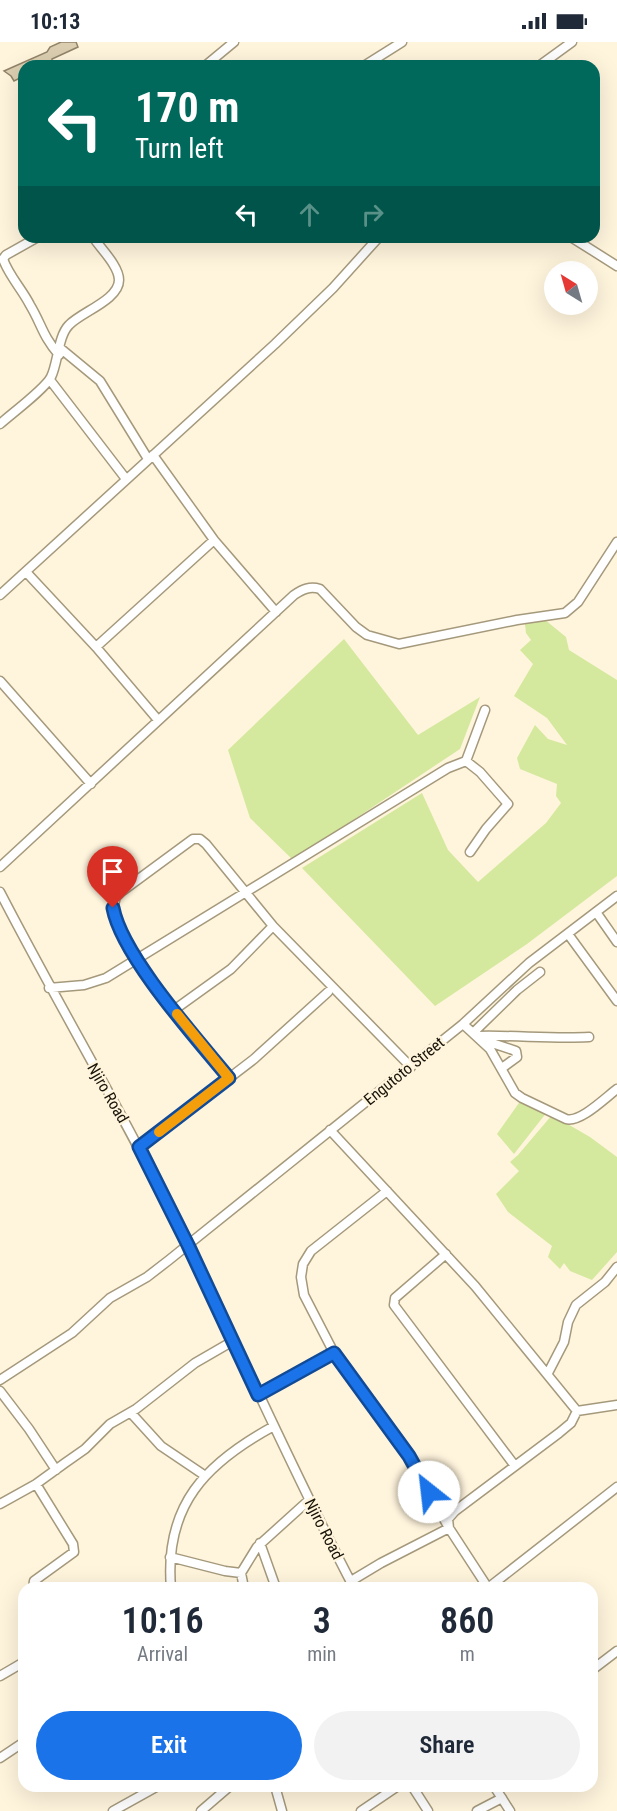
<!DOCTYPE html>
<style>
body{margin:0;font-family:"Roboto Condensed",sans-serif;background:#f2f2f3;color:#1f2937;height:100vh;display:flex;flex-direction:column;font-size:22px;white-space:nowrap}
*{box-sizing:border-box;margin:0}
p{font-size:20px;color:#747a83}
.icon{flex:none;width:33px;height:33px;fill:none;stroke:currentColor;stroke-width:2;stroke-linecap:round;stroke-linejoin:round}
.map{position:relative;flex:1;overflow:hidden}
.panel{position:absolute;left:18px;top:1540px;width:580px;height:210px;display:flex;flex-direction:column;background:#fff;border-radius:18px;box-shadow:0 6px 24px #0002}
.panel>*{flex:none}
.top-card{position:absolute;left:18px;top:18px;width:582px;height:183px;border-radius:18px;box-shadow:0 6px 24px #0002;background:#00695c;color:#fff;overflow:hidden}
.needle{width:39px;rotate:323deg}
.buttons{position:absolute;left:544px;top:219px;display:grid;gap:12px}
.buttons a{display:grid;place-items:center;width:54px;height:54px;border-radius:50%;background:#fff;box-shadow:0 6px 24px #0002;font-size:30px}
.pin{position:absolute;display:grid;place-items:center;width:51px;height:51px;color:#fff;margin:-62px -26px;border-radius:50% 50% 50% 0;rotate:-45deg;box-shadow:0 0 6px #0007}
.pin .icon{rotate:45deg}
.me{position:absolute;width:66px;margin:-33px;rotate:331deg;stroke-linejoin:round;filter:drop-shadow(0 0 4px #0008)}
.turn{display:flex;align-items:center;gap:21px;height:126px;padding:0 18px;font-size:27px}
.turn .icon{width:78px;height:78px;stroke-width:2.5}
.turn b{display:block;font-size:42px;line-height:51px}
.lanes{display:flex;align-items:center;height:57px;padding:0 18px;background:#0003;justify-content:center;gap:30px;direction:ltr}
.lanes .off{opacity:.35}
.eta{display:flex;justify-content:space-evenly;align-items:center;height:102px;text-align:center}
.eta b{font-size:36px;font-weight:600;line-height:42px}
.cta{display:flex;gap:12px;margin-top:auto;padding:12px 18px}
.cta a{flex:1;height:69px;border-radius:36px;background:#1a73e8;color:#fff;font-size:24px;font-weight:600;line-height:69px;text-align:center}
.cta a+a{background:#f2f2f3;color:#1f2937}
.status{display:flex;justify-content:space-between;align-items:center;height:42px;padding:0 30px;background:#fff;direction:ltr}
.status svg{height:16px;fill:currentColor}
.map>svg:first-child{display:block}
.green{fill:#d4e99d}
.building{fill:#dccfb1;stroke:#918469;stroke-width:1.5}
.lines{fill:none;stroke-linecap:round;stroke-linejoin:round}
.minor-casing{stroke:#a5997c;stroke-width:11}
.minor{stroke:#fff;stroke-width:8}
.route-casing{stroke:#114b97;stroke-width:15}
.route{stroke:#1a73e8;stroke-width:10}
.slow{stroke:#f59e0b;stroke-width:10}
.labels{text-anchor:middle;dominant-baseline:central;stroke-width:5;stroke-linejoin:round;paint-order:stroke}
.street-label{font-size:16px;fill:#181308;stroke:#fff4dc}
</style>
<div class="status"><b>10:13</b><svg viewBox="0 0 49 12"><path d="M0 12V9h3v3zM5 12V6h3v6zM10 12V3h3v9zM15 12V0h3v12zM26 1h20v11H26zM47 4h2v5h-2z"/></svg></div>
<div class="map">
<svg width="617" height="1769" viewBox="0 0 617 1769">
<rect width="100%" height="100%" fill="#fff4dc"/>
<!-- green -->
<path class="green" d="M 544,577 L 566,595 L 569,608 L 617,638 L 617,834 L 527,902 L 435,964 L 302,826 L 422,751 L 448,808 L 478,840 L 546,781 L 561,761 L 556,754 L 557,742 L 520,727 L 517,716 L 535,683 L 548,697 L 567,703 L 547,676 L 514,654 L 533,622 L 520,608 L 531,598 L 526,591 L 525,582 Z
M 344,597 L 418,693 L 480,655 L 460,707 L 293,818 L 250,776 L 228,708 Z
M 521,1058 L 547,1070 L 514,1112 L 497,1092 Z
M 552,1073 L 590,1095 L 617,1115 L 617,1210 L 592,1238 L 570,1229 L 564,1221 L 560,1227 L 548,1215 L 552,1204 L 508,1170 L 496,1152 L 519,1129 L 510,1120 L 518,1113 Z"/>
<!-- building -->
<path class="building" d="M 61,0 L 76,0 L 78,5 L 52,17 L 52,21 L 46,24 L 24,24 L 24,34 L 14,39 L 11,34 L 4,29 L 47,10 L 50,5 Z"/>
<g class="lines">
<!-- minor casing -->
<g class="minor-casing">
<path id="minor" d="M 205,24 L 234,0
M 364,24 L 402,0
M 539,24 L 572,0
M 38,195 L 6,213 L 3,217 C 9,234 22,247 30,263 C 42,283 42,293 59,313
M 571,195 L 617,224
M 60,306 L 100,339 L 148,417
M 50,338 L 126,437
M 0,382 C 11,372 45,347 51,335 C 58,321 58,294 69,283 C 81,270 119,258 119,238 C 119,224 101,207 93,195
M 153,413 L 214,498 L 276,570
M 27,531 L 96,605 L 158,678
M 0,553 L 275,302 L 333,246 L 379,195
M 96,605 L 214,498
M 0,639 L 91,742
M 466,719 L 485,668
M 0,825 L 294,553 C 303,547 310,544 320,547 L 356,585 L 367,593 L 399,602 L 517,578 L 565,571 L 578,560 L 617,500
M 0,850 C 61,968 130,1083 188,1203 C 244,1317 295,1434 354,1546
M 596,870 L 617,900
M 568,892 L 617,959
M 49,946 L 84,943 L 106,936 L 448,726 L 466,719 L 480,730 L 508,762 L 486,787 L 470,810
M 174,968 L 231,927 L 273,884
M 463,982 L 490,1007 L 515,1051 L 522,1056 L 566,1077 C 580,1081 605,1056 617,1047
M 474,990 L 517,948 L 540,930
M 478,994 C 515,993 552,997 589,995
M 483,998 L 516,1009 L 517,1015 L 502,1026
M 229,1037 C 197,997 122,914 113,866 L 116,855 L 121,850 L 193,797 L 200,797 L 206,802 L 273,884 L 411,1025
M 330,1088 L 475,1244 L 577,1369 L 617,1363
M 139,1105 L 254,1017 L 328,950
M 387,1149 L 311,1209 L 303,1222 L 301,1235 L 304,1253 L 334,1311 L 409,1414 L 449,1486 L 488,1546
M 446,1212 L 395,1256 L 394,1263 L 515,1424
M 548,1331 L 564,1300 L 568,1280 L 576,1263 L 605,1240 L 617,1225
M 0,1338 L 72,1291 L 110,1256 L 147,1235 L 169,1218 L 463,982 L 529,921 L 617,854
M 0,1349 L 29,1387 L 56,1428
M 258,1353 L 334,1311
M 131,1371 L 161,1404 L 204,1433
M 0,1462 L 36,1442 L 65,1421 L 85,1407 L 110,1382 L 136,1367 L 195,1321 L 233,1299
M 260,1501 L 276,1546
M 170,1515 L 225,1529 L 241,1531 L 257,1505 L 309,1458
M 241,1531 L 244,1546
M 351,1539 L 381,1521 L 449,1486 L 448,1477 L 455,1469 L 559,1391 L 571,1381 L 577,1369
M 33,1546 L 34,1539 L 74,1510 L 73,1502 L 36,1442
M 171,1546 C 164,1463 206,1421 274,1384
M 488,1546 L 617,1445
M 592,1628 L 617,1609
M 0,1634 L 24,1620
M 0,1716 L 24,1700
M 275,1744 L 282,1769
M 412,1744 L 428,1769
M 494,1744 L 510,1769
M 113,1769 L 158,1744
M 201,1769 L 230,1744
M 361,1769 L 398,1744
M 477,1769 L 502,1756"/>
</g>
<!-- minor -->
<use href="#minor" class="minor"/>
</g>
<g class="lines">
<!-- route casing -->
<g class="route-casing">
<path id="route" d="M 113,866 C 122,914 197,997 229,1036 L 139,1105 L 188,1203 L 258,1353 L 334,1311 L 409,1414 L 429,1450"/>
</g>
<!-- route -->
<use href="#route" class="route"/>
<!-- slow -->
<path class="slow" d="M 159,1090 L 229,1036 L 177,972"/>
</g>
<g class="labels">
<!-- street labels -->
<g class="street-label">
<text transform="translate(404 1029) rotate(-39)">Engutoto Street</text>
<text transform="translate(108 1051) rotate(60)">Njiro Road</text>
<text transform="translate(324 1487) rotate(63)">Njiro Road</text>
</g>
</g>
</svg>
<div class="buttons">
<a><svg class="needle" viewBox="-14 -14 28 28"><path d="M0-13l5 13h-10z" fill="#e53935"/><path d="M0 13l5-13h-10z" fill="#747a83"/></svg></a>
</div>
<div class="pin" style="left:113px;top:866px;background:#d93025"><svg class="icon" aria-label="arrive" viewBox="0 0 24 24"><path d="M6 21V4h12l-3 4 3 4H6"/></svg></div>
<svg class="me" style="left:429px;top:1450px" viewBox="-20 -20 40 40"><circle r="19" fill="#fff"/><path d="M0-13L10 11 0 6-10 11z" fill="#1a73e8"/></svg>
<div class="top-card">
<div class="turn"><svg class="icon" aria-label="left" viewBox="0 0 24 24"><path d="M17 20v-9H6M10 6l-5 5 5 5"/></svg><div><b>170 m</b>Turn left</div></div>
<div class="lanes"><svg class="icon" aria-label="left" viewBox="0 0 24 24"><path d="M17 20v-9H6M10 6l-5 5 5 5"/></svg><svg class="icon off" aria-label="ahead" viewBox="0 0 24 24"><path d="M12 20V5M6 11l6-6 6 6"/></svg><svg class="icon off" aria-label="right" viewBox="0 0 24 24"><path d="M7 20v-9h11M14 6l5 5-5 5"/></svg></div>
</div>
<section class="panel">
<div class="eta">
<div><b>10:16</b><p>Arrival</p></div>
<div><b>3</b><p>min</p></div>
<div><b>860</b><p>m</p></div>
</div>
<div class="cta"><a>Exit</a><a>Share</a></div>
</section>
</div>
